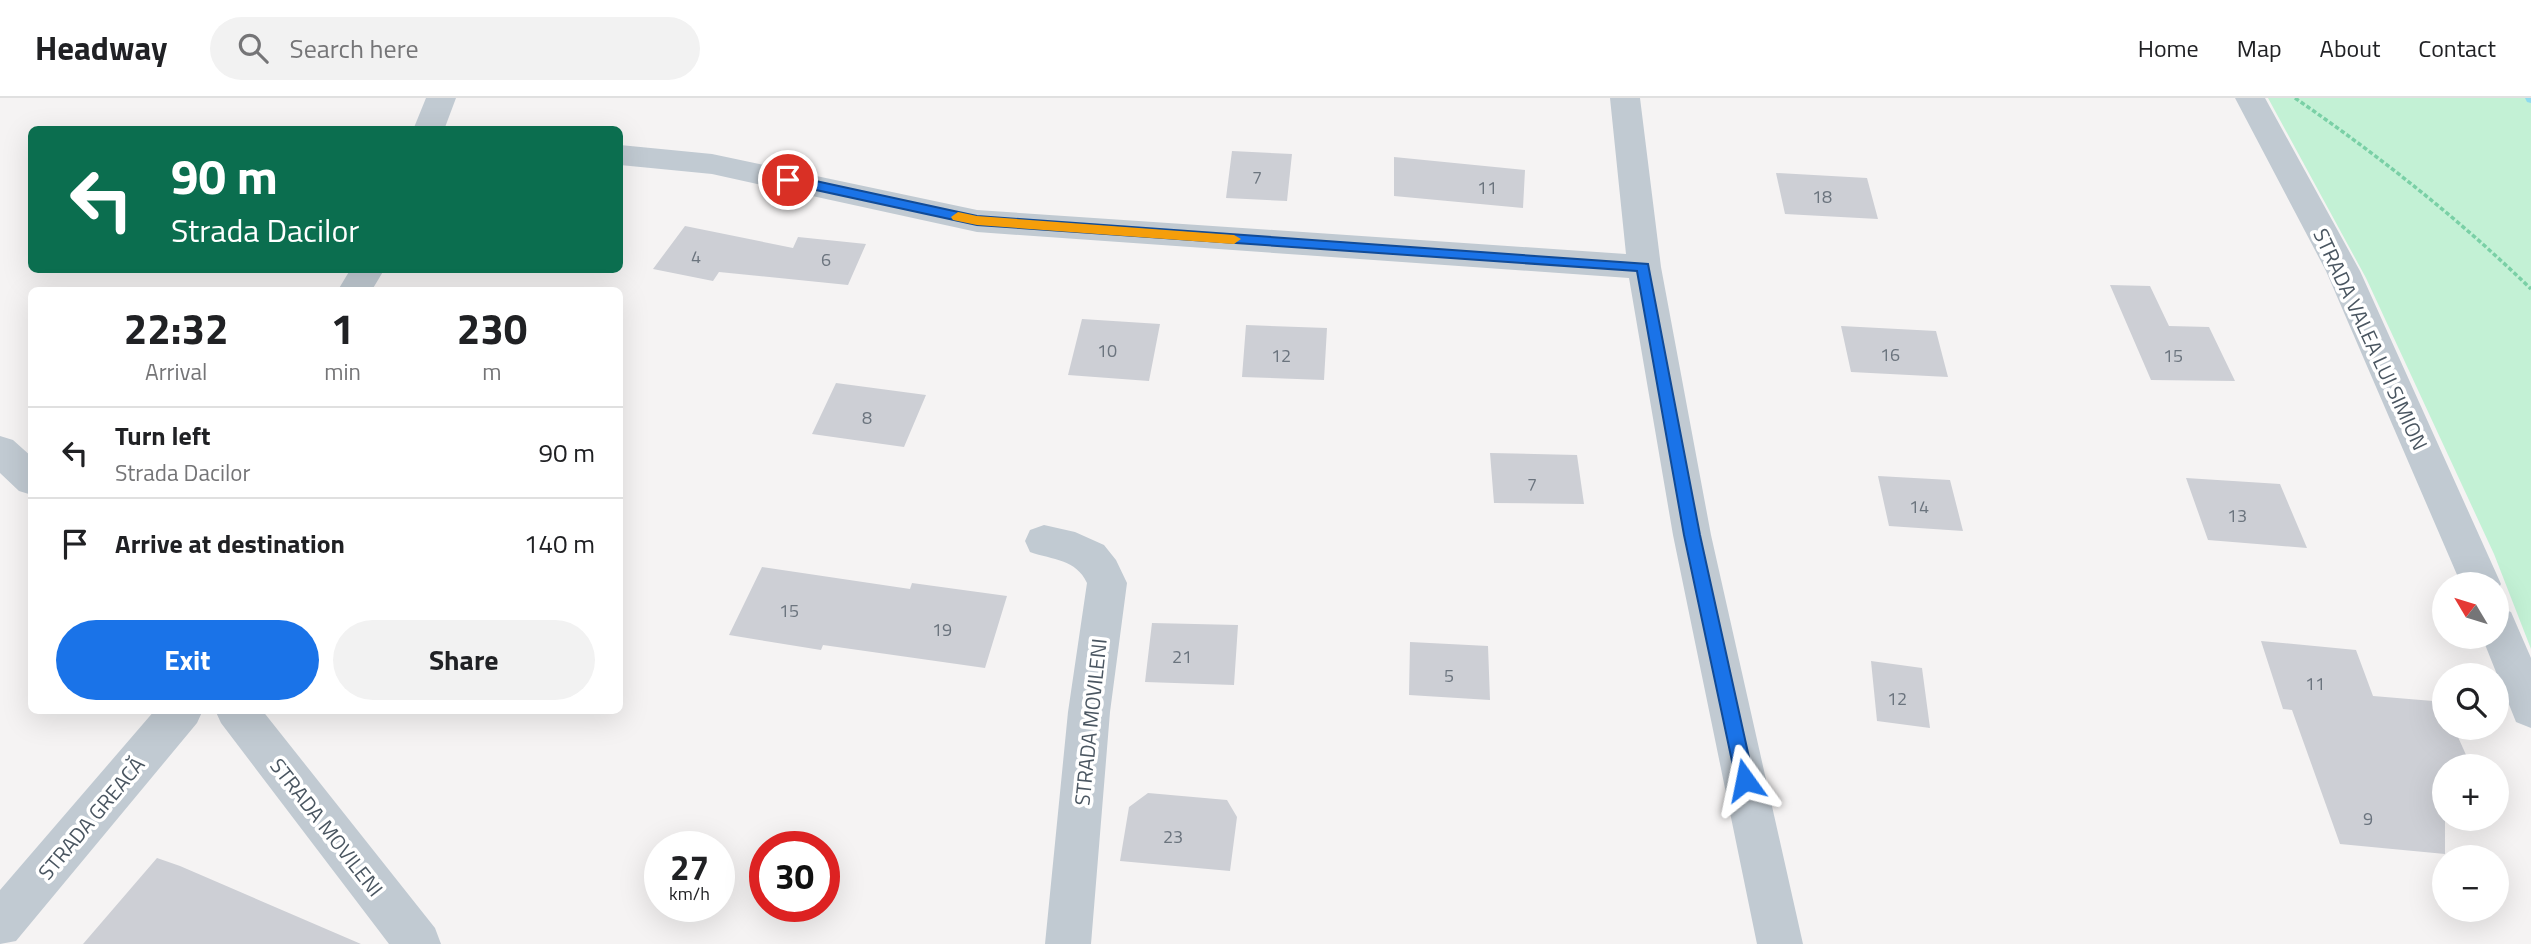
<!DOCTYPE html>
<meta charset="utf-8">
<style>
body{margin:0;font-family:"Titillium Web",sans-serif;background:#f2f2f2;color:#202124;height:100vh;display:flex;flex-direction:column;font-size:26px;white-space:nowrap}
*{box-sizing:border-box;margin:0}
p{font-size:23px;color:#757577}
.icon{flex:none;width:38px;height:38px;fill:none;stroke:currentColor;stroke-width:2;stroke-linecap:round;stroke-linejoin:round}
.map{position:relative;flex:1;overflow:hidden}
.details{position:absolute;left:28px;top:189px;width:595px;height:427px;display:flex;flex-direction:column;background:#fff;border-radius:10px;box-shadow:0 7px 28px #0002}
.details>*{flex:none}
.guide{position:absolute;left:28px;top:28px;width:595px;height:147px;border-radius:10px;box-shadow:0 7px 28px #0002;background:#0b6e4f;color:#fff;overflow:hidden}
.needle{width:46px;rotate:308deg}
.fabs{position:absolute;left:2432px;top:474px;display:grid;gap:14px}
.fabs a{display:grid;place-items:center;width:77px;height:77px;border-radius:50%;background:#fff;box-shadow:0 7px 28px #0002;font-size:35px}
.speed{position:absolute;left:644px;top:733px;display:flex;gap:14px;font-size:35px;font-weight:700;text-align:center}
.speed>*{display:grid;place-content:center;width:91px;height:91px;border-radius:50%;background:#fff;box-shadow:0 7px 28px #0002;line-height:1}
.speed small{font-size:18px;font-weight:400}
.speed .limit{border:10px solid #d22;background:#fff;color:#111}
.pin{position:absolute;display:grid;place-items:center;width:60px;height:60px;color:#fff;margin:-30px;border:4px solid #fff;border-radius:50%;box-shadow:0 2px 7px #0007}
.me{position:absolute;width:77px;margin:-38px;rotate:348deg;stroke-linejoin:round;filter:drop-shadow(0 0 5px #0008)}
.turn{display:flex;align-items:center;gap:24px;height:147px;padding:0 28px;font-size:32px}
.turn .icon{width:91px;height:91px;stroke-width:2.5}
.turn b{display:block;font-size:49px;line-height:60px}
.eta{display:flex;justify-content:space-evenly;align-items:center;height:119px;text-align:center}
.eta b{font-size:42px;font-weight:700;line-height:49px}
.cta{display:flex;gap:14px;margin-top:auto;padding:14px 28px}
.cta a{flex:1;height:80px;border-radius:42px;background:#1a73e8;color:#fff;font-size:28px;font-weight:700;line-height:80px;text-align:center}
.cta a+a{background:#f2f2f2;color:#202124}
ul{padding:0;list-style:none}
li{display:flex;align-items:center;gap:21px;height:91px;padding:0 28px;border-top:2px solid #e0e0e0}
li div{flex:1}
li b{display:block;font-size:26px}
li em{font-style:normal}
header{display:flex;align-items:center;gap:42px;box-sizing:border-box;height:98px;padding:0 35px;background:#fff;border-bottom:2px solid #e0e0e0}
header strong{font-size:33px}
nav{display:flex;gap:38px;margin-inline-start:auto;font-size:24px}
.search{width:490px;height:63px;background:#f2f2f2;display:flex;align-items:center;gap:18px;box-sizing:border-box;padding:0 24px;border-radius:38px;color:#757577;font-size:26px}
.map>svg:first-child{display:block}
.green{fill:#c3f1d5}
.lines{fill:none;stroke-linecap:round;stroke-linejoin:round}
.stream{fill:#90daee;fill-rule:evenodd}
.building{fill:#cdcfd5}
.path{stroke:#7ad0a6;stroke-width:3.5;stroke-dasharray:4.5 2.5;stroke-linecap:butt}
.minor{fill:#c1cad2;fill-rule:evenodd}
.route{fill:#1a73e8;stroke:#114b97;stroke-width:2}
.slow{fill:#f59e0b}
.labels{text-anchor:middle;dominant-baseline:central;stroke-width:7;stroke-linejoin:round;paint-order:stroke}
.number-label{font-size:18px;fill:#6b747e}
.street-label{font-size:21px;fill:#4a5661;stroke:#fff}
</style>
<header>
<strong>Headway</strong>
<div class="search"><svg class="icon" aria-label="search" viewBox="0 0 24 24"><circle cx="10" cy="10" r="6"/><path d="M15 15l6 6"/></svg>Search here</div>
<nav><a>Home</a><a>Map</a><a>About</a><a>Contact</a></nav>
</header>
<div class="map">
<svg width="2531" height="846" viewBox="0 0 2531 846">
<rect width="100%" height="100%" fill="#f5f3f3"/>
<!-- green -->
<path class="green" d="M 2268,0 L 2531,0 L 2531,551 L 2494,456 L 2366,180 Z"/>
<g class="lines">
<!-- stream -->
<path class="stream" d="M 2525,0 L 2531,0 L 2531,5 L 2527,4 Z"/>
</g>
<!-- building -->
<path class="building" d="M 1232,53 L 1292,56 L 1287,103 L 1226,100 Z
M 1394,59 L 1525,72 L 1523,110 L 1394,98 Z
M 1776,75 L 1867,80 L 1878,121 L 1785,116 Z
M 685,128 L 793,150 L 798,139 L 866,146 L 848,187 L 719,174 L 713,183 L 653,171 Z
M 2110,187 L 2150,188 L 2169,228 L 2209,229 L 2235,283 L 2151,282 Z
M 1082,221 L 1160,226 L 1149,283 L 1068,277 Z
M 1246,227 L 1327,230 L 1324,282 L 1242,279 Z
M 1841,228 L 1936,233 L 1948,279 L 1851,274 Z
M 836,285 L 926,297 L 904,349 L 812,336 Z
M 1490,355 L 1577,357 L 1584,406 L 1494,405 Z
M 1878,378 L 1950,382 L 1963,433 L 1889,428 Z
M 2186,380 L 2280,386 L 2307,450 L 2208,442 Z
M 762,469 L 910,491 L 912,485 L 1007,498 L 985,570 L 823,547 L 821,552 L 729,537 Z
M 1152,525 L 1238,527 L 1234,587 L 1145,584 Z
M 2261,543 L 2356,552 L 2373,598 L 2445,604 L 2445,630 L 2454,630 L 2471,668 L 2445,668 L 2445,756 L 2340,746 L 2292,612 L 2283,611 Z
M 1410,544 L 1488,548 L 1490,602 L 1409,597 Z
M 1871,563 L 1922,570 L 1930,630 L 1877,623 Z
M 1148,695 L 1227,702 L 1237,719 L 1230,773 L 1120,763 L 1129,709 Z
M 157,760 L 180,768 L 361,846 L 83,846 Z"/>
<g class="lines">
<!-- path -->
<path class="path" d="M 2295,0 C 2379,58 2458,120 2531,191"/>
<!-- minor -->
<path class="minor" d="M 426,0 L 456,0 L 444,32 L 413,32 Z
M 1610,0 L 1640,0 L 1661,169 L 1711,437 L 1803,846 L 1757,846 L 1673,437 L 1629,180 L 977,134 L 712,76 L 620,67 L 620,47 L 712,56 L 977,112 L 1626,156 Z
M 2235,0 L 2265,0 L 2360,173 L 2501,486 L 2497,493 L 2497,486 L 2461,486 L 2326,173 Z
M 350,172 L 384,172 L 372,192 L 338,192 Z
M 0,338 L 13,342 L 32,359 L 32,397 L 19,393 L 0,375 Z
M 1044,427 L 1075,434 L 1104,447 L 1116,462 L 1127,485 L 1110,614 L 1091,846 L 1045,846 L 1068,614 L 1087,485 C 1076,461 1053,462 1030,454 L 1025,443 L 1030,432 Z
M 2497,509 L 2511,514 L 2531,560 L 2531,630 L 2516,624 L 2482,539 L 2497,539 Z
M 155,612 L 203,612 L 197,625 L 16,843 L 0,846 L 0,792 Z
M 215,612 L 262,612 L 435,830 L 441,846 L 389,846 L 221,625 Z"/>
</g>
<!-- route -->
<path class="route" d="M 788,77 L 977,118 L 1648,166 L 1700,437 L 1754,682 L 1751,688 L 1745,690 L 1738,688 L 1736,682 L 1684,437 L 1637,173 L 977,127 L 784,85 L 782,82 Z"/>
<!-- slow -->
<path class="slow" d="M 958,114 L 977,118 L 1234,137 L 1241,141 L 1234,146 L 977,127 L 953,122 L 951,119 Z"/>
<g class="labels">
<!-- number labels -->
<g class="number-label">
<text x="1257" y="79">7</text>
<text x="1487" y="89">11</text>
<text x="1822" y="98">18</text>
<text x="696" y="158">4</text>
<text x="826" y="161">6</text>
<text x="1107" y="252">10</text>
<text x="1890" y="256">16</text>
<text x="1281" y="257">12</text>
<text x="2173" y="257">15</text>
<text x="867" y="319">8</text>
<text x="1532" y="386">7</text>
<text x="1919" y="408">14</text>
<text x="2237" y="417">13</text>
<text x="789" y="512">15</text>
<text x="942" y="531">19</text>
<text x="1182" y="558">21</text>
<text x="1449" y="577">5</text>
<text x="2315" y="585">11</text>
<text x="1897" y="600">12</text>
<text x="2368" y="720">9</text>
<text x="1173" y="738">23</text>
</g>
<!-- street labels -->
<g class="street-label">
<text transform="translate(2371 241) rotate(65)">STRADA VALEA LUI SIMION</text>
<text transform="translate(1090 624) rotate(-84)">STRADA MOVILENI</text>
<text transform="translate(91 720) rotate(-50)">STRADA GREACĂ</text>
<text transform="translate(327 729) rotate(52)">STRADA MOVILENI</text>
</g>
</g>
</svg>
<div class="fabs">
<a><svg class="needle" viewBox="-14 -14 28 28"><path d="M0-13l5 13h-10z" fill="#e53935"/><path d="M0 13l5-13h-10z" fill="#757577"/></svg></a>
<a><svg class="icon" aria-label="search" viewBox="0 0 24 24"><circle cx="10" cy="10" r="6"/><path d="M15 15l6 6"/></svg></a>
<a>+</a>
<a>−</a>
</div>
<div class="speed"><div>27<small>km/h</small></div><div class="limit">30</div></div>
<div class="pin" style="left:788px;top:82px;background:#d93025"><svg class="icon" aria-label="arrive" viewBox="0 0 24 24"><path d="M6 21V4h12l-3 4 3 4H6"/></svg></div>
<svg class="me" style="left:1745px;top:682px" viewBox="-20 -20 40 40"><path d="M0-17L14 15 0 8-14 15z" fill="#1a73e8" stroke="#fff" stroke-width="4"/></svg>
<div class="guide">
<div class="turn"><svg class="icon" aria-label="left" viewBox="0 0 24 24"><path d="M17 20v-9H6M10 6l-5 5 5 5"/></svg><div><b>90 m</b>Strada Dacilor</div></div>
</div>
<section class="details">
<div class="eta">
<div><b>22:32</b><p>Arrival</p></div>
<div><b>1</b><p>min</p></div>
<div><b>230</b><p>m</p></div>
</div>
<ul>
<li><svg class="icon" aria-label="left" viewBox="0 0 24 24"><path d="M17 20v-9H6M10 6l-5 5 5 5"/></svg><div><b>Turn left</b><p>Strada Dacilor</p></div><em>90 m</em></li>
<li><svg class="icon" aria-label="arrive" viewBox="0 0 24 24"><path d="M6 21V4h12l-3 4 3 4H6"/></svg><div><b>Arrive at destination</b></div><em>140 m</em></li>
</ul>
<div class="cta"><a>Exit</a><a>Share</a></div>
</section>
</div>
